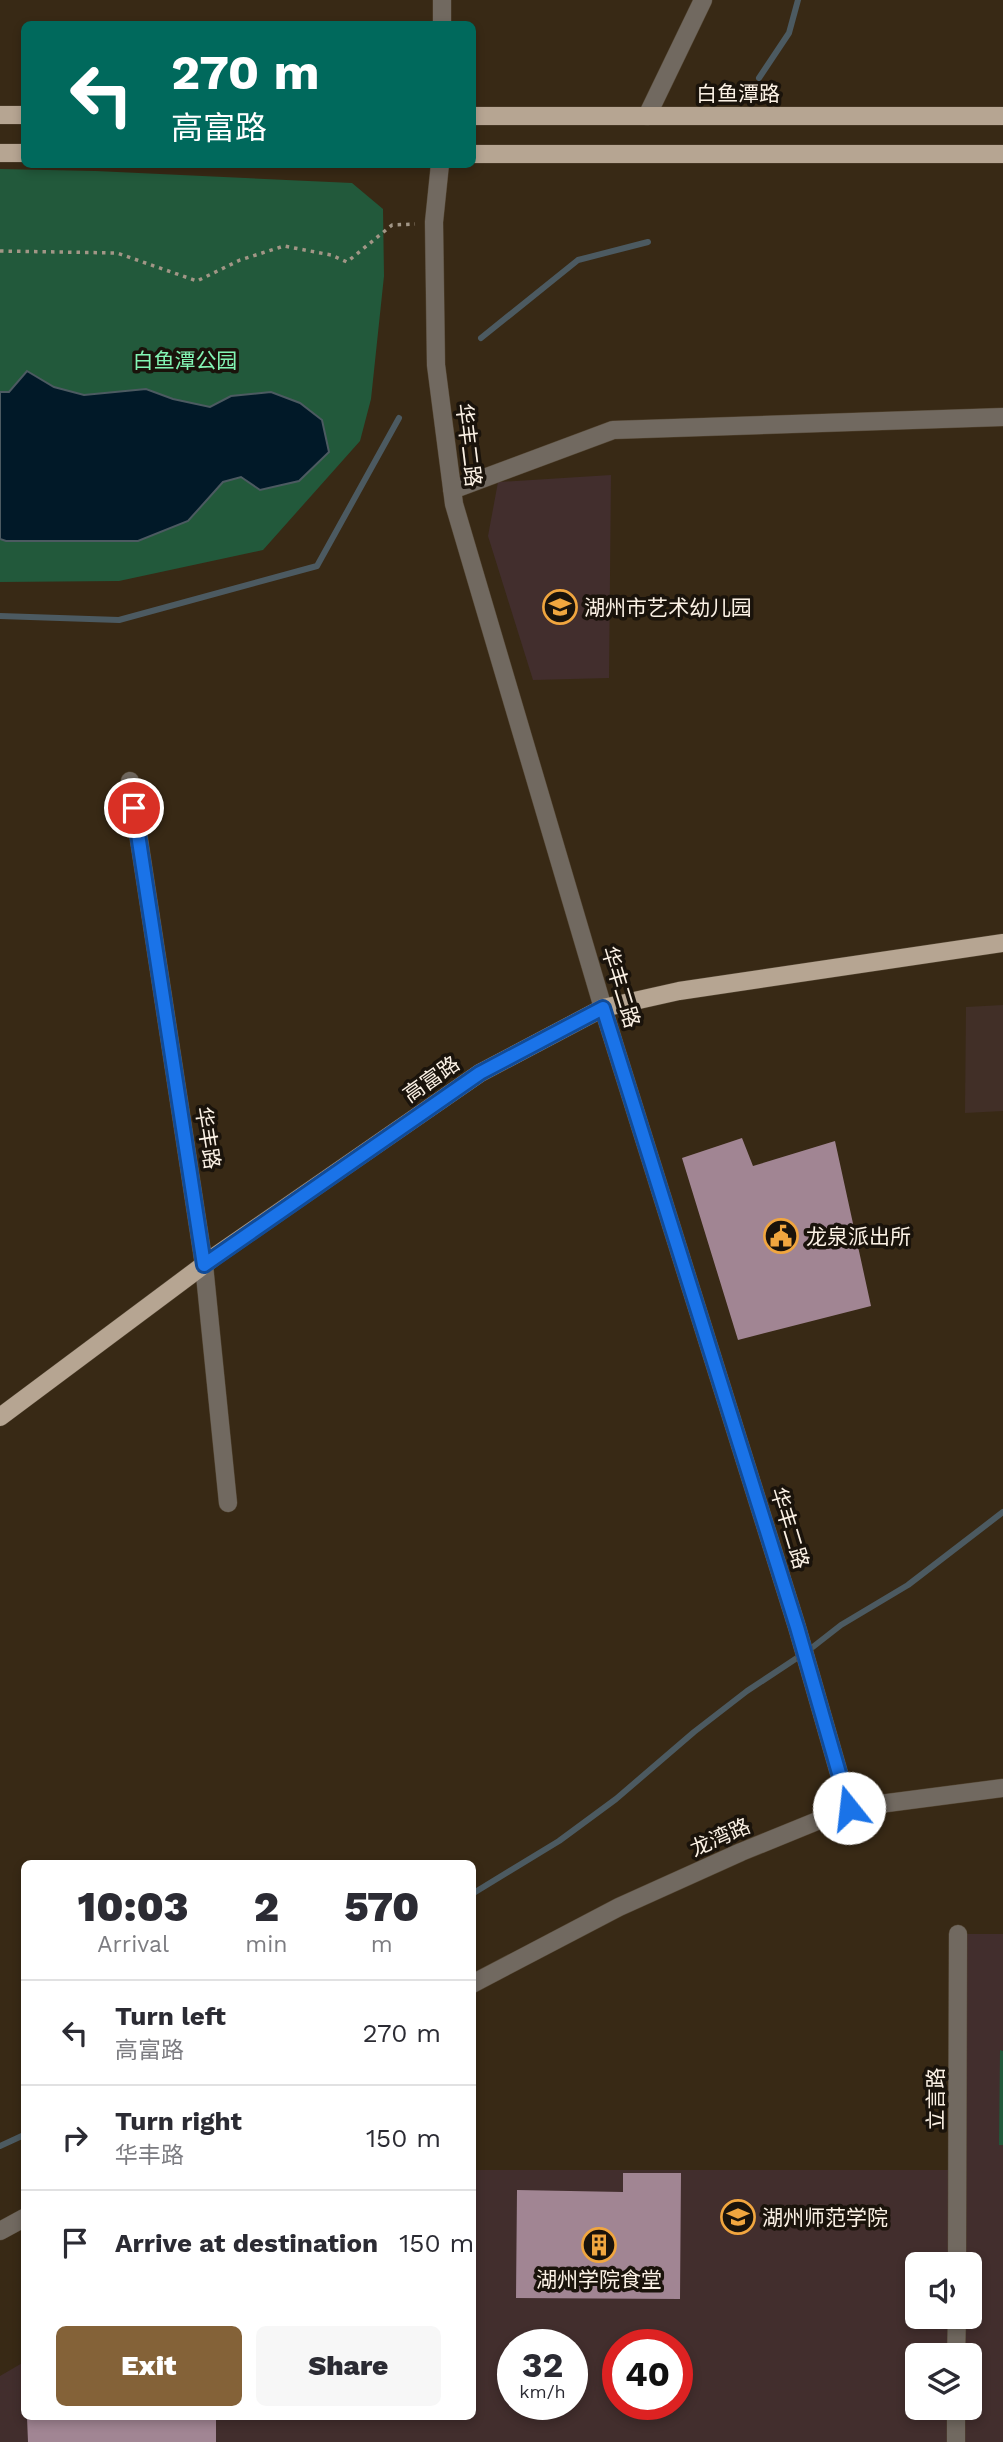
<!DOCTYPE html>
<meta charset="utf-8">
<style>
body{margin:0;font-family:"Work Sans","Noto Sans SC",sans-serif;background:#f7f7f7;color:#2b2b33;height:100vh;display:flex;flex-direction:column;font-size:26px;white-space:nowrap}
*{box-sizing:border-box;margin:0}
p{font-size:23px;color:#7c7c81}
.icon{flex:none;width:38px;height:38px;fill:none;stroke:currentColor;stroke-width:2;stroke-linecap:round;stroke-linejoin:round}
.map{position:relative;flex:1;overflow:hidden}
.details{position:absolute;left:21px;top:1860px;width:455px;height:560px;display:flex;flex-direction:column;background:#fff;border-radius:10px;box-shadow:0 4px 10px #0003}
.details>*{flex:none}
.banner{position:absolute;left:21px;top:21px;width:455px;height:147px;border-radius:10px;box-shadow:0 4px 10px #0003;background:#00695c;color:#fff;overflow:hidden}
.buttons{position:absolute;left:905px;top:2252px;display:grid;gap:14px}
.buttons a{display:grid;place-items:center;width:77px;height:77px;border-radius:10px;background:#fff;box-shadow:0 4px 10px #0003;font-size:35px}
.speed{position:absolute;left:497px;top:2329px;display:flex;gap:14px;font-size:35px;font-weight:700;text-align:center}
.speed>*{display:grid;place-content:center;width:91px;height:91px;border-radius:50%;background:#fff;box-shadow:0 4px 10px #0003;line-height:1}
.speed small{font-size:18px;font-weight:400}
.speed .limit{border:10px solid #d22;background:#fff;color:#111}
.pin{position:absolute;display:grid;place-items:center;width:60px;height:60px;color:#fff;margin:-30px;border:4px solid #fff;border-radius:50%;box-shadow:0 2px 7px #0007}
.me{position:absolute;width:77px;margin:-38px;rotate:344deg;stroke-linejoin:round;filter:drop-shadow(0 0 5px #0008)}
.turn{display:flex;align-items:center;gap:24px;height:147px;padding:0 35px;font-size:32px}
.turn .icon{width:91px;height:91px;stroke-width:2.5}
.turn b{display:block;font-size:49px;line-height:60px}
.eta{display:flex;justify-content:space-evenly;align-items:center;height:119px;text-align:center}
.eta b{font-size:42px;font-weight:800;line-height:49px}
.action{display:flex;gap:14px;margin-top:auto;padding:14px 35px}
.action a{flex:1;height:80px;border-radius:10px;background:#846238;color:#fff;font-size:28px;font-weight:800;line-height:80px;text-align:center}
.action a+a{background:#f7f7f7;color:#2b2b33}
ul{padding:0;list-style:none}
li{display:flex;align-items:center;gap:21px;height:105px;padding:0 35px;border-top:2px solid #e1e1e2}
li div{flex:1}
li b{display:block;font-size:26px}
li em{font-style:normal}
.map>svg:first-child{display:block}
.education{fill:#422e2d;fill-rule:evenodd}
.medical{fill:#412f27}
.green{fill:#22593b}
.water{fill:#011928;stroke:#4c5a61;stroke-width:2}
.lines{fill:none;stroke-linecap:round;stroke-linejoin:round}
.stream{stroke:#4c5a61;stroke-width:6}
.building{fill:#a18593}
.minor-casing{stroke:#534532;stroke-width:19}
.major-casing{stroke:#534532;stroke-width:19}
.path{stroke:#a29686;stroke-width:3.5;stroke-dasharray:3.5 5;stroke-linecap:butt}
.minor{stroke:#716960;stroke-width:18}
.major{stroke:#b6a592;stroke-width:18}
.route-casing{stroke:#114b97;stroke-width:18}
.route{stroke:#1a73e8;stroke-width:12}
.labels{text-anchor:middle;dominant-baseline:central;stroke-width:7;stroke-linejoin:round;paint-order:stroke}
.street-label{font-size:21px;fill:#fbf1e5;stroke:#1a130b}
.park-label{font-size:21px;fill:#83f5b4;stroke:#1a130b}
.poi-label{font-size:21px;fill:#fbf1e5;stroke:#1a130b;text-anchor:start}
</style>
<div class="map">
<svg width="1003" height="2442" viewBox="0 0 1003 2442">
<rect width="100%" height="100%" fill="#382915"/>
<!-- education -->
<path class="education" d="M 611,475 L 609,678 L 533,680 L 488,536 L 498,482 Z
M 958,1934 L 1003,1934 L 1003,2442 L 0,2442 L 0,2376 L 24,2362 L 24,2417 L 472,2417 L 473,2170 L 957,2170 ZM 917,2264 L 970,2264 L 970,2317 L 917,2317 ZM 513,2345 L 572,2345 L 572,2404 L 513,2404 ZM 618,2345 L 677,2345 L 677,2404 L 618,2404 ZM 917,2356 L 970,2356 L 970,2408 L 917,2408 Z"/>
<!-- medical -->
<path class="medical" d="M 1003,1005 L 1003,1111 L 965,1113 L 966,1007 Z"/>
<!-- green -->
<path class="green" d="M 0,169 L 96,171 L 352,183 L 383,209 L 384,276 L 371,399 L 360,441 L 263,550 L 119,581 L 0,582 Z
M 1000,2050 L 1003,2051 L 1003,2145 L 999,2145 Z"/>
<!-- water -->
<path class="water" d="M 27,371 L 54,387 L 84,395 L 146,389 L 173,399 L 210,407 L 231,396 L 271,392 L 300,403 L 322,420 L 329,452 L 299,481 L 260,490 L 241,477 L 223,482 L 188,521 L 138,541 L 6,541 L 0,539 L 0,392 L 9,392 Z"/>
<g class="lines">
<!-- stream -->
<path class="stream" d="M 759,78 L 789,33 L 798,0
M 481,338 L 578,260 L 648,242
M 0,616 L 119,620 L 317,566 L 399,418
M 472,1894 L 559,1841 L 616,1799 L 694,1732 L 747,1691 L 809,1650 L 841,1625 L 908,1585 L 1003,1512
M 0,2146 L 24,2135"/>
</g>
<!-- building -->
<path class="building" d="M 742,1138 L 753,1166 L 835,1141 L 871,1306 L 738,1340 L 682,1158 Z
M 623,2173 L 681,2173 L 680,2299 L 516,2298 L 517,2190 L 623,2192 Z
M 27,2417 L 216,2417 L 216,2442 L 28,2442 Z"/>
<g class="lines">
<!-- minor casing -->
<g class="minor-casing">
<path id="minor" d="M 442,24 L 442,0
M 647,116 L 703,0
M 440,164 L 434,222 L 436,365 L 454,504 L 603,1008 L 797,1627 L 849,1808
M 452,490 L 613,430 L 1003,417
M 130,781 L 204,1265 L 228,1503
M 472,1984 L 619,1907 L 741,1852 L 849,1808 L 1003,1788
M 0,2231 L 24,2218
M 957,2264 L 958,1934
M 956,2356 L 957,2317
M 956,2442 L 956,2408"/>
</g>
<!-- major casing -->
<g class="major-casing">
<path id="major" d="M 0,115 L 24,115
M 472,116 L 1003,116
M 0,153 L 24,153
M 472,154 L 1003,154
M 0,1417 L 217,1255 L 480,1073 L 603,1008 L 679,991 L 1003,943"/>
</g>
<!-- path -->
<path class="path" d="M 0,251 L 117,253 L 197,281 L 240,260 L 284,246 L 331,255 L 347,262 L 392,225 L 415,224"/>
<!-- minor -->
<use href="#minor" class="minor"/>
<!-- major -->
<use href="#major" class="major"/>
</g>
<g class="lines">
<!-- route casing -->
<g class="route-casing">
<path id="route" d="M 134,808 L 204,1265 L 480,1073 L 603,1008 L 797,1627 L 849,1808"/>
</g>
<!-- route -->
<use href="#route" class="route"/>
</g>
<!-- icons -->
<defs>
<g id="school-ring" transform="scale(1.75)"><circle r="9.5" fill="#1a130b" stroke="#f1a63f" stroke-width="1.5"/><path d="M0-5L7-2L0 1L-7-2ZM-4 1L0 2.5L4 1V4Q0 6-4 4Z" fill="#f1a63f"/></g>
<g id="civic-ring" transform="scale(1.75)"><circle r="9.5" fill="#1a130b" stroke="#f1a63f" stroke-width="1.5"/><path d="M-.6-6.5H3V-4.5H.6V-3L4-1V1h2V6H-6V1h2V-1L-.6-3ZM-1.2 2.5V6h2.4V2.5Z" fill="#f1a63f"/></g>
<g id="university-ring" transform="scale(1.75)"><circle r="9.5" fill="#1a130b" stroke="#f1a63f" stroke-width="1.5"/><path d="M0-5L7-2L0 1L-7-2ZM-4 1L0 2.5L4 1V4Q0 6-4 4Z" fill="#f1a63f"/></g>
<g id="building-ring" transform="scale(1.75)"><circle r="9.5" fill="#1a130b" stroke="#f1a63f" stroke-width="1.5"/><path d="M-4-6H4V6H1V3H-1V6H-4ZM-2.5-4.3h1.7v1.8h-1.7ZM.8-4.3h1.7v1.8H.8ZM-2.5-1h1.7V.8h-1.7ZM.8-1h1.7V.8H.8Z" fill="#f1a63f"/></g>
</defs>
<g fill-rule="evenodd">
<use href="#school-ring" x="560" y="607"/>
<use href="#civic-ring" x="781" y="1236"/>
<use href="#university-ring" x="738" y="2217"/>
<use href="#building-ring" x="599" y="2245"/>
</g>
<g class="labels">
<!-- street labels -->
<g class="street-label">
<text x="738" y="93">白鱼潭路</text>
<text transform="translate(469 445) rotate(83)">华丰二路</text>
<text transform="translate(621 987) rotate(73)">华丰二路</text>
<text transform="translate(431 1079) rotate(-35)">高富路</text>
<text transform="translate(208 1138) rotate(81)">华丰路</text>
<text transform="translate(790 1528) rotate(73)">华丰二路</text>
<text transform="translate(720 1837) rotate(-24)">龙湾路</text>
<text transform="translate(935 2099) rotate(-90)">立言路</text>
</g>
<!-- park labels -->
<g class="park-label">
<text x="185" y="360">白鱼潭公园</text>
</g>
<!-- poi labels -->
<g class="poi-label">
<text x="584" y="607">湖州市艺术幼儿园</text>
<text x="806" y="1236">龙泉派出所</text>
<text x="762" y="2217">湖州师范学院</text>
<text x="599" y="2279" text-anchor="middle">湖州学院食堂</text>
</g>
</g>
</svg>
<div class="buttons">
<a><svg class="icon" aria-label="sound" viewBox="0 0 24 24"><path d="M4 9h4l5-4v14l-5-4H4zM17 9q2 3 0 6"/></svg></a>
<a><svg class="icon" aria-label="layers" viewBox="0 0 24 24"><path d="M12 4l9 5-9 5-9-5zM3 14l9 5 9-5"/></svg></a>
</div>
<div class="speed"><div>32<small>km/h</small></div><div class="limit">40</div></div>
<div class="pin" style="left:134px;top:808px;background:#d93025"><svg class="icon" aria-label="arrive" viewBox="0 0 24 24"><path d="M6 21V4h12l-3 4 3 4H6"/></svg></div>
<svg class="me" style="left:849px;top:1808px" viewBox="-20 -20 40 40"><circle r="19" fill="#fff"/><path d="M0-13L10 11 0 6-10 11z" fill="#1a73e8"/></svg>
<div class="banner">
<div class="turn"><svg class="icon" aria-label="left" viewBox="0 0 24 24"><path d="M17 20v-9H6M10 6l-5 5 5 5"/></svg><div><b>270 m</b>高富路</div></div>
</div>
<section class="details">
<div class="eta">
<div><b>10:03</b><p>Arrival</p></div>
<div><b>2</b><p>min</p></div>
<div><b>570</b><p>m</p></div>
</div>
<ul>
<li><svg class="icon" aria-label="left" viewBox="0 0 24 24"><path d="M17 20v-9H6M10 6l-5 5 5 5"/></svg><div><b>Turn left</b><p>高富路</p></div><em>270 m</em></li>
<li><svg class="icon" aria-label="right" viewBox="0 0 24 24"><path d="M7 20v-9h11M14 6l5 5-5 5"/></svg><div><b>Turn right</b><p>华丰路</p></div><em>150 m</em></li>
<li><svg class="icon" aria-label="arrive" viewBox="0 0 24 24"><path d="M6 21V4h12l-3 4 3 4H6"/></svg><div><b>Arrive at destination</b></div><em>150 m</em></li>
</ul>
<div class="action"><a>Exit</a><a>Share</a></div>
</section>
</div>
